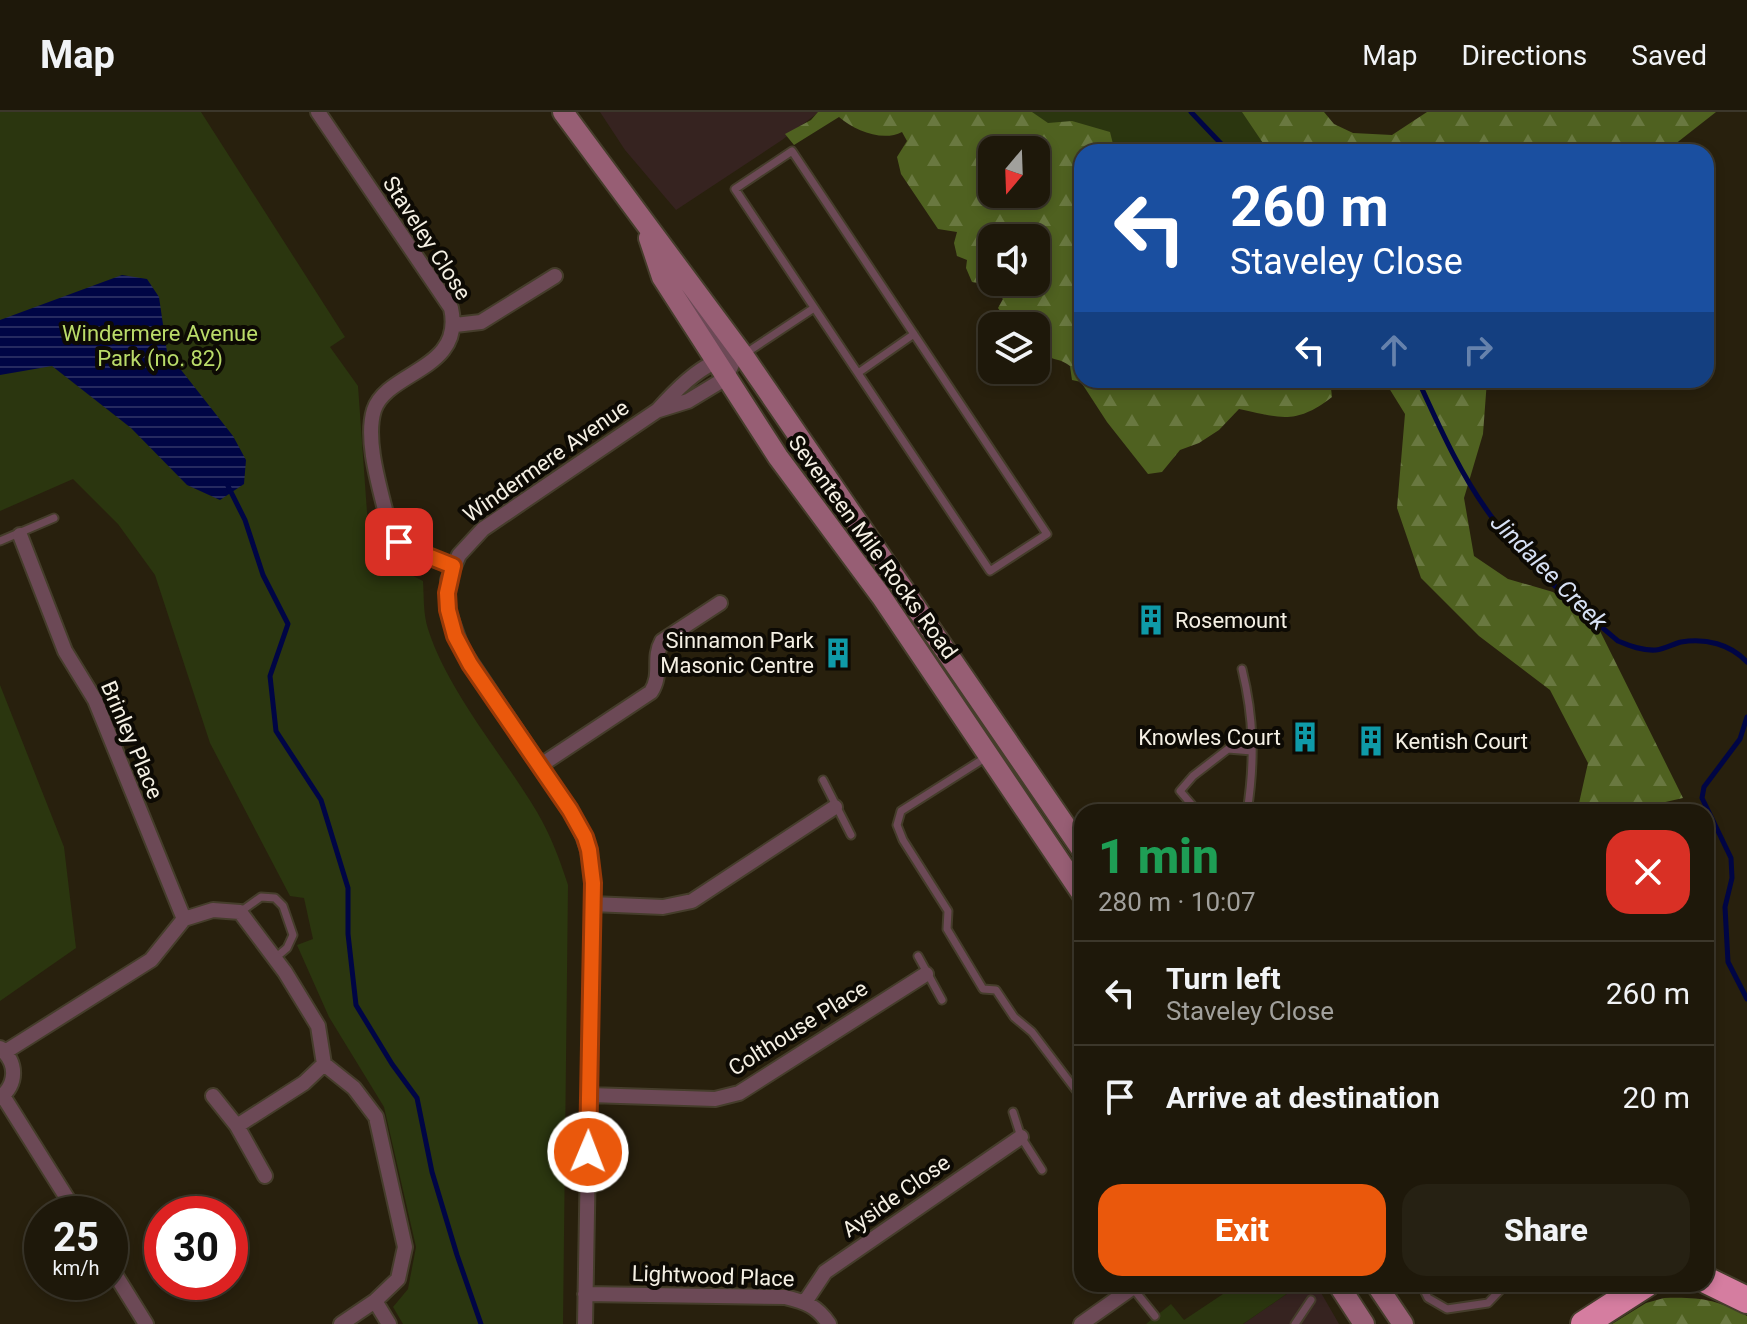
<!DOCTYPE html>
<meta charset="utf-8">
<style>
body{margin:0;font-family:Roboto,sans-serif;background:#262113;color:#f1f3f6;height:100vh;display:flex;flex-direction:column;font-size:30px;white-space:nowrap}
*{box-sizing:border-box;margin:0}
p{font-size:26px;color:#a1a09c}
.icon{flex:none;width:44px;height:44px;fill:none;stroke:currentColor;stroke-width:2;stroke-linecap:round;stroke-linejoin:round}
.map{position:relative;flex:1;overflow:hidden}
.panel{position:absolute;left:1074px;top:692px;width:640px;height:488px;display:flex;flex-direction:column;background:#1e180a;border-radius:24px;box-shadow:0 4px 12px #0003,0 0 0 2px #3c372b}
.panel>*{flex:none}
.guide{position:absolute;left:1074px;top:32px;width:640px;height:244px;border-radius:24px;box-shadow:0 4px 12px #0003,0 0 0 2px #3c372b;background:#1a4fa0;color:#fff;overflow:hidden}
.needle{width:52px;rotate:199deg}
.buttons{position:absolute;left:978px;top:24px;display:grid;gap:16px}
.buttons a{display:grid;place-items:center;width:72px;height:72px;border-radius:16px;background:#1e180a;box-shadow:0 4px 12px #0003,0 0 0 2px #3c372b;font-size:40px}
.speed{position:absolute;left:24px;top:1084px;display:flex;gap:16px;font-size:40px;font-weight:700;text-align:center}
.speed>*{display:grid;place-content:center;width:104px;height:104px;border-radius:50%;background:#1e180a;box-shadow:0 4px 12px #0003,0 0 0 2px #3c372b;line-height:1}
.speed small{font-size:20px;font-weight:400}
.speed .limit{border:12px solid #d22;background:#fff;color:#111}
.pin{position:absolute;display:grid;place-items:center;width:68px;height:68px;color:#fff;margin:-34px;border-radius:16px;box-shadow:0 4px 12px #0006}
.me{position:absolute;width:88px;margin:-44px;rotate:1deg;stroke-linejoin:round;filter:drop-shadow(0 0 6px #0008)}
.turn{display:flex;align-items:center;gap:28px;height:168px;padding:0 24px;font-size:36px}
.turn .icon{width:104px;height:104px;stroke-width:2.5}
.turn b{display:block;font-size:56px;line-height:68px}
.lanes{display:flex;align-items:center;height:76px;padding:0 24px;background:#0003;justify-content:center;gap:40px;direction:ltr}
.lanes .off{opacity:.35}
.round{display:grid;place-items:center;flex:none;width:84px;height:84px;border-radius:24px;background:#262113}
.overview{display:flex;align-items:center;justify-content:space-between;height:136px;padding:0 24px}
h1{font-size:48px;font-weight:800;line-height:60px;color:#1e9e55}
.action{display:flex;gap:16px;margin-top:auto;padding:16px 24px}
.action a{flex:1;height:92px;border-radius:24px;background:#ea580c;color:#fff;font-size:32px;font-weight:800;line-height:92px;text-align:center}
.action a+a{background:#262113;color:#f1f3f6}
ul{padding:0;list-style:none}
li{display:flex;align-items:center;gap:24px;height:104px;padding:0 24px;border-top:2px solid #3c372b}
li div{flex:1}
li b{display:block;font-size:30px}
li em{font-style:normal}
header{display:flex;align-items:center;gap:48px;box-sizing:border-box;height:112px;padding:0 40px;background:#1e180a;border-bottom:2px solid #3c372b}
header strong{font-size:38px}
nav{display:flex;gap:44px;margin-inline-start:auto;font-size:28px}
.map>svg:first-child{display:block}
.commercial{fill:#362320}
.green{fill:#2b360f}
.forest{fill:url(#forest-firs);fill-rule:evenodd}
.water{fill:url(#water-rules)}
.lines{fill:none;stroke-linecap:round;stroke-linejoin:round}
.stream{stroke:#000545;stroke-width:5}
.service-casing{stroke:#453d2b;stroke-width:11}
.minor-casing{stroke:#453d2b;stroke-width:18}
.secondary-casing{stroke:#453d2b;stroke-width:24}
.motorway-casing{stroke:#453d2b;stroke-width:30}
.service{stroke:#6c4956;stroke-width:7}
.minor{stroke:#6c4956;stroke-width:14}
.secondary{stroke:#975e74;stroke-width:20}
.motorway{stroke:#d57da0;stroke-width:26}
.route-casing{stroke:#983908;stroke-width:20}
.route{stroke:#ea580c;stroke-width:14}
.labels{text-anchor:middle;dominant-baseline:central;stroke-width:8;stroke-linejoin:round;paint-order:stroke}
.street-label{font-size:22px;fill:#f5f0e4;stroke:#0d0a04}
.park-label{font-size:22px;fill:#badb69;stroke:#0d0a04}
.poi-label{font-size:22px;fill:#f5f0e4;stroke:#0d0a04;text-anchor:start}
.water-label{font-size:24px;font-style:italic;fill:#d7e1f5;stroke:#0d0a04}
</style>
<header>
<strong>Map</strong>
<nav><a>Map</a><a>Directions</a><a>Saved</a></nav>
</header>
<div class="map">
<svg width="1747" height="1212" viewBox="0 0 1747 1212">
<defs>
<pattern id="forest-firs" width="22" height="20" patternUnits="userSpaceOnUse" patternTransform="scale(2)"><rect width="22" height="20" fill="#4f6120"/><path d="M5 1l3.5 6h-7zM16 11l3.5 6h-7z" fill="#697840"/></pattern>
<pattern id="water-rules" width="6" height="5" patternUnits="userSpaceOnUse" patternTransform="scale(2)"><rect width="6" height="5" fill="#000545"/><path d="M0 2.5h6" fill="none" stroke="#262a60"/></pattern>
</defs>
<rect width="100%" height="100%" fill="#28200d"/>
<!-- commercial -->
<path class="commercial" d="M 600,0 L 819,0 L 782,28 L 676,98 L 625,38 Z
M 1301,1172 L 1316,1172 L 1339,1212 L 1243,1212 Z"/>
<!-- green -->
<path class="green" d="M 0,0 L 201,0 L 345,225 L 330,235 L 358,274 L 370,442 L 423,469 C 424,484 423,502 428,517 C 448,580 503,643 537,700 C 551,724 560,748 568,773 L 563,1212 L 403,1212 L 393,1195 L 408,1177 L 416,1135 L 384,995 L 329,905 L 297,833 L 313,827 L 304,786 L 290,784 L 210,631 L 155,463 L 118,412 L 73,367 L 0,399 Z
M 997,0 L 1307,0 L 1380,40 L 1036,38 Z
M 0,573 L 64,735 L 76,836 L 0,889 Z
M 1238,1172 L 1301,1172 L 1243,1212 L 1146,1212 L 1171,1192 L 1184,1208 Z"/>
<!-- forest -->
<path class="forest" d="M 818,0 L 1032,0 L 1048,11 L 1072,9 L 1110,20 L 1115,40 L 1082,40 L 1082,268 L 1330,268 L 1332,285 C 1296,313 1281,306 1239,297 L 1219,318 L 1199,331 L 1180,338 L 1162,360 L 1148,362 L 1107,310 L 1081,270 L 1072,268 L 1070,254 C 1059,245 1050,249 1037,239 L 1036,214 L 1029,214 L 1028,209 L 1003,203 L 998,196 L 1003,187 L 993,174 L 1000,170 L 1036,170 L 1036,126 L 992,126 L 992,160 L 988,160 L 978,171 L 972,170 L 966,156 L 967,148 L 957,144 L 954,131 L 957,120 L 938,117 L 901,62 L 897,45 L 907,29 L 902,20 C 883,30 855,19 839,5 L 794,33 L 785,22 L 811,8 ZM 992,38 L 1036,38 L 1036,82 L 992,82 Z
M 1242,0 L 1324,0 L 1334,12 L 1353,21 L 1392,23 L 1427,0 L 1716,0 L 1665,40 L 1269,40 Z
M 1384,268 L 1487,268 L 1483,322 L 1464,386 L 1474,444 L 1508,467 L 1553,480 L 1599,517 L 1683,686 L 1639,696 L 1577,700 L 1588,651 L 1550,578 L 1479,524 L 1421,466 L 1397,396 L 1405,302 Z
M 1664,1186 C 1698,1185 1717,1187 1747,1204 L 1747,1212 L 1612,1212 L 1646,1191 Z"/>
<!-- water -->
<path class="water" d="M 122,163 L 147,167 L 159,185 L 167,240 L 233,324 L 246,348 L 244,372 L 220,388 L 187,373 L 131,316 L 52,254 L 0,263 L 0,208 Z"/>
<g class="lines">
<!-- stream -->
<path class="stream" d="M 1191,0 L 1229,40
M 1418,268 C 1439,314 1460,362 1491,404 C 1525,452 1574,491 1618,529 C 1630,534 1643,539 1656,538 C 1665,537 1673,532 1681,530 C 1706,526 1730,532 1747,550
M 228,374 L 245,408 L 263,463 L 288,512 L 270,564 L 276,619 L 321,688 L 348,776 L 348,822 L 356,893 L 392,952 L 417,986 L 432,1060 L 457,1143 L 481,1212
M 1747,605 L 1740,627 L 1704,675 L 1702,686 L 1731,746 L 1732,766 L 1725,795 L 1728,850 L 1747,887"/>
<!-- service casing -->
<g class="service-casing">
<path id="service" d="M 792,39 L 1047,422 L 990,459 L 735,77 Z
M 746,241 L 814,196
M 858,261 L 914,222
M 0,429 L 54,406
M 1242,557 C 1254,606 1255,650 1247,700
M 988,644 L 901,699 L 897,713 L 903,728 L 948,799 L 947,817 L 983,877 L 996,878 L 1014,905 L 1032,920 L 1082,986
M 823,668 L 851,723
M 1198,700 L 1180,679 L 1193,664 L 1228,637 L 1252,639
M 240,800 L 261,785 L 275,786 L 283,794 L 293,823 L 287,836 L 274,847
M 918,844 L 942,888
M 1013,1000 L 1021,1025 L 1042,1058
M 1421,1172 L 1428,1186 L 1447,1197 L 1488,1191 L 1506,1172
M 1131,1174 L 1155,1204
M 1295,1212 L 1311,1188"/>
</g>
<!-- minor casing -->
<g class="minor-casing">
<path id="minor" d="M 318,0 L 451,196 C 465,258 387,259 374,298 C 364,330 382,382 389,414 C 402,439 428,445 453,454
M 455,213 L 481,210 L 555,164
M 659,298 L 688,289 L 726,266 L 733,250 L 686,185 L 685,179
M 20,423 L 65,539 L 95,588 L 184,807
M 541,653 L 651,580 C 663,561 652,547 662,529 L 720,491
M 592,792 L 663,795 L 692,789 L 835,695
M 5,940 L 151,848 L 184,807 L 213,798 L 240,800 L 285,860 L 318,914 L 324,952 L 354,976 L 376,1005 L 405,1135 L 398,1167 L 375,1189 L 341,1212
M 589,983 L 715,987 L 739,981 L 926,862
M 3,984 L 77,1102
M 213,984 L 237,1014 L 265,1064
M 0,986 C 17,972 18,951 0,936
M 237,1014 L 304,971 L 324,952
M 110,1154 L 146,1212
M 585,1182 L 785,1185 C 806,1190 817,1194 829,1212
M 375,1189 L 389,1212
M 805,1190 L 825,1160 L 1021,1025
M 585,1212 L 593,771 C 591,743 585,722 570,698 L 462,537 L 448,498 L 448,468 L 459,443 L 483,417 L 658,298 C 673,281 692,261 713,251 C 723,246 730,252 743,243
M 1081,1212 L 1132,1176"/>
</g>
<!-- secondary casing -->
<g class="secondary-casing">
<path id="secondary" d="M 563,0 L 743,243 L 1082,738
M 649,126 L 662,165 L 778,345 L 881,484 L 1082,782
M 1338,1172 L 1364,1212
M 1376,1172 L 1403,1212"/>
</g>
<!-- motorway casing -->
<g class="motorway-casing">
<path id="motorway" d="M 1706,1168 L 1747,1188
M 1584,1212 L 1646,1172"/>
</g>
<!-- service -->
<use href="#service" class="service"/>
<!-- minor -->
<use href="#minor" class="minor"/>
<!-- secondary -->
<use href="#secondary" class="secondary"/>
<!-- motorway -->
<use href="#motorway" class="motorway"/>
</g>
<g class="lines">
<!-- route casing -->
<g class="route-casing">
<path id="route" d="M 399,430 L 408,436 L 453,454 L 447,481 L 448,498 L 455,524 L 470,552 L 570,698 L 585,725 L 589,738 L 593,771 L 588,1040"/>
</g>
<!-- route -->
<use href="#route" class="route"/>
</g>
<!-- icons -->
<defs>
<g id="building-bare" transform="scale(2.4)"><path d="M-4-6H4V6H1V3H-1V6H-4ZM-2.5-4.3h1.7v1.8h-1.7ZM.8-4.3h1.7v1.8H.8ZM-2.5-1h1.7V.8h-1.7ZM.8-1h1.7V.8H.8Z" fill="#0f9aa8" stroke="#0d0a04" stroke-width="2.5" paint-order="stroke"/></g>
</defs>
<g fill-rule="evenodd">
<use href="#building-bare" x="1151" y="508"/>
<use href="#building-bare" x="838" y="541"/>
<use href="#building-bare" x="1305" y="625"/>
<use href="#building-bare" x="1371" y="629"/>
</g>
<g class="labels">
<!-- street labels -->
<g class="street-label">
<text transform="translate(427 126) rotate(57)">Staveley Close</text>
<text transform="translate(546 349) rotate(-35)">Windermere Avenue</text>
<text transform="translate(873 435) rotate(54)">Seventeen Mile Rocks Road</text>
<text transform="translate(132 628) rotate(67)">Brinley Place</text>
<text transform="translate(798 916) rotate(-32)">Colthouse Place</text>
<text transform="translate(896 1084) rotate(-35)">Ayside Close</text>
<text transform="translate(713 1164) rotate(2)">Lightwood Place</text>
</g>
<!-- park labels -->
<g class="park-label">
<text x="160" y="221">Windermere Avenue<tspan x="160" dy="25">Park (no. 82)</tspan></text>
</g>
<!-- poi labels -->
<g class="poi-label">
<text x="1175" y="508">Rosemount</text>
<text x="814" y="528" text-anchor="end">Sinnamon Park<tspan x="814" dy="25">Masonic Centre</tspan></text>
<text x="1281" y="625" text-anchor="end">Knowles Court</text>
<text x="1395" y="629">Kentish Court</text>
</g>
<!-- water labels -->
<g class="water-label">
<text transform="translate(1549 460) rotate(45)">Jindalee Creek</text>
</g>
</g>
</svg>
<div class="buttons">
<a><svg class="needle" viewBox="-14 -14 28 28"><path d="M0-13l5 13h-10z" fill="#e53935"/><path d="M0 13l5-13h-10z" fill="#a1a09c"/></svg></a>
<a><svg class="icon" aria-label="sound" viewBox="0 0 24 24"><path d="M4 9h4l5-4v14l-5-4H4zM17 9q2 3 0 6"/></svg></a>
<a><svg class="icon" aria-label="layers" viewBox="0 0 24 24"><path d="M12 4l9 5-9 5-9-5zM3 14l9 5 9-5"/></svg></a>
</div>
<div class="speed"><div>25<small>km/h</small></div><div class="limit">30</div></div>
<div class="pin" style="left:399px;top:430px;background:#d93025"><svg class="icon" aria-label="arrive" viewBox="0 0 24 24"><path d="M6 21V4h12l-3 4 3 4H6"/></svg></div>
<svg class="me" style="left:588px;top:1040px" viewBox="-20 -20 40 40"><circle r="17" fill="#ea580c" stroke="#fff" stroke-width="3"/><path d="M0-11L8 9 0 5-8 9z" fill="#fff"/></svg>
<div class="guide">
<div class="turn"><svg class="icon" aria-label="left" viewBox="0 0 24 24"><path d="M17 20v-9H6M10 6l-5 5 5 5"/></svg><div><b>260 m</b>Staveley Close</div></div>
<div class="lanes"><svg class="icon" aria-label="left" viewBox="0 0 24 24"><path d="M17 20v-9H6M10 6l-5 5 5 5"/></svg><svg class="icon off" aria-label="ahead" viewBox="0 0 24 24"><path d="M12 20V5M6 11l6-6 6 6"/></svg><svg class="icon off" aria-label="right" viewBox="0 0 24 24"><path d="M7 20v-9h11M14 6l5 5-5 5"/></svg></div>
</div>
<section class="panel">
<div class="overview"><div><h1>1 min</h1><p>280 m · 10:07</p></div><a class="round" style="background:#d93025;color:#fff"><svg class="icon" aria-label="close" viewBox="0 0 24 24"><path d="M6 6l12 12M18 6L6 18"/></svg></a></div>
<ul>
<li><svg class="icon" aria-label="left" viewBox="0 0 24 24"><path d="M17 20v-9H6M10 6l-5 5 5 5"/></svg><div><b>Turn left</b><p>Staveley Close</p></div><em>260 m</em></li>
<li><svg class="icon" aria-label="arrive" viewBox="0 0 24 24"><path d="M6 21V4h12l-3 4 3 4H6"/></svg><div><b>Arrive at destination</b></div><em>20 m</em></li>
</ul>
<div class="action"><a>Exit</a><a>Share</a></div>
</section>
</div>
